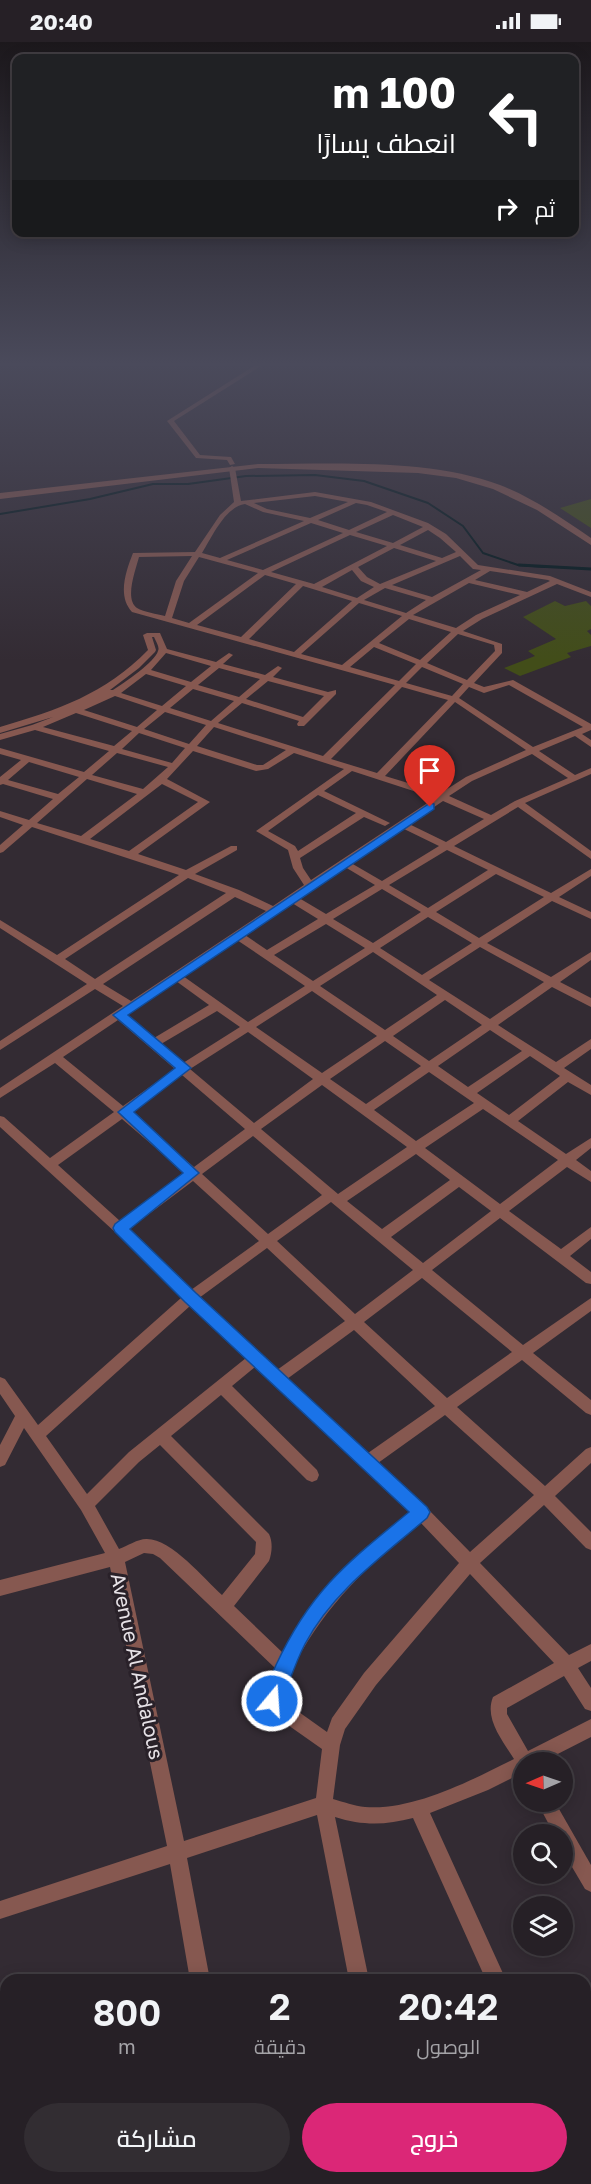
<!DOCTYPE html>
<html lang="ar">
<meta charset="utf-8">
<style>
body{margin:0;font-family:"Golos Text",Cairo,sans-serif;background:#322d32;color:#f1f3f6;direction:rtl;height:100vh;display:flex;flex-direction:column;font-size:22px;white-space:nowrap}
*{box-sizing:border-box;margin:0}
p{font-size:20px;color:#a4a3a7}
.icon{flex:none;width:33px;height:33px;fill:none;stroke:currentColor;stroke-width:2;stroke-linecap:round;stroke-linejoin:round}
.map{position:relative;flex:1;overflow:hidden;direction:ltr}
.drawer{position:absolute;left:0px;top:1932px;width:591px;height:210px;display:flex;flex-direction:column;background:#262026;border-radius:18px 18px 0 0;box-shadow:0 3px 15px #0003,0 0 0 2px #423e43;direction:rtl}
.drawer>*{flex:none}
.hud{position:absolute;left:12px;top:12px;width:567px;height:183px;border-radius:12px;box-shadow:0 3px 15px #0003,0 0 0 2px #423e43;direction:rtl;background:#202124;color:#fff;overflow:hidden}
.needle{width:39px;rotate:268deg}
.fabs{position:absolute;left:513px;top:1710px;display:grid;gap:12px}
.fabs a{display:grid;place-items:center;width:60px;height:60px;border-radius:50%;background:#262026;box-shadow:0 3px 15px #0003,0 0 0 2px #423e43;font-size:30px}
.pin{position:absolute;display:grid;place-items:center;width:51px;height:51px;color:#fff;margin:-62px -26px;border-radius:50% 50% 50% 0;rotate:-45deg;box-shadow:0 0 6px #0007}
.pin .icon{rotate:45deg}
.me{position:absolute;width:66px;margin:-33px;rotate:18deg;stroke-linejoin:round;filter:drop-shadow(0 0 4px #0008)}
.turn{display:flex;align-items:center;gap:21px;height:126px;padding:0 24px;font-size:27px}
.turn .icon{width:78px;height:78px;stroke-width:2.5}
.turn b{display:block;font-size:42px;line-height:51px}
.then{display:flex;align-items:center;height:57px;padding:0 24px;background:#0003;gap:12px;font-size:22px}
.eta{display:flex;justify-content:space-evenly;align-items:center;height:102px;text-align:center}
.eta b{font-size:36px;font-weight:600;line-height:42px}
.action{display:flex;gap:12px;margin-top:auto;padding:12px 24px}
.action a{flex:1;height:69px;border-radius:36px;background:#db2777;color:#fff;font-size:24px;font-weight:600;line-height:69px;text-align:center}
.action a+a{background:#322d32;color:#f1f3f6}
.status{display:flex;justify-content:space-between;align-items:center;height:42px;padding:0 30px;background:#262026;direction:ltr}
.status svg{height:16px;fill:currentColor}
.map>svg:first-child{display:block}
.green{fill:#424d19}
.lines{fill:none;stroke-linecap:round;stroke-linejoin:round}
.stream-far1{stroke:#01181c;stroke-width:2}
.stream{stroke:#01181c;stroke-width:3}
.minor{fill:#865850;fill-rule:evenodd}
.tertiary{fill:#865850;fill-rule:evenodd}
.route{fill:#1a73e8;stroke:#114b97;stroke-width:1.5}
.labels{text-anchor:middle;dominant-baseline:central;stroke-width:6;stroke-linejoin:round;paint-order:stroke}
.near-street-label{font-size:20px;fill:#e6e1e6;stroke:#292129}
</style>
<div class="status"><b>20:40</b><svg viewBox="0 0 49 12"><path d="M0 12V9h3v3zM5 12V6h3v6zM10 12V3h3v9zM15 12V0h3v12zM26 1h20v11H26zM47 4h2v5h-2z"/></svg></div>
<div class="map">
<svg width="591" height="2142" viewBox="0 0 591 2142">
<rect width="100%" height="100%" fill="#332b33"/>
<!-- green -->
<path class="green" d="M 591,457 L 591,486 L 560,466 Z
M 555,559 L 565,564 L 586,559 L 591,564 L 591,587 L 587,589 L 591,593 L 591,604 L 567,611 L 571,615 L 520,634 L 504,626 L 535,614 L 528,609 L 556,597 L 523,575 Z"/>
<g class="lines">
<!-- stream-far1 -->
<path class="stream-far1" d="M 0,472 L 90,457 L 153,442 L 188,442 L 246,434 L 315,433 L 364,439 L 428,461 L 463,484 L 483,511 L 518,523 L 546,525"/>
<!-- stream -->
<path class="stream" d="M 519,523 L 591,527"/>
<!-- minor -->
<path class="minor" d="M 262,319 L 269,319 L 174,379 L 200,413 L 231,415 L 235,422 L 230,423 L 227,418 L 196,416 L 167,379 Z
M 232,424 L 235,426 L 241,459 L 315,450 L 371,460 L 428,481 L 446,492 L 478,523 L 550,534 L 591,550 L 591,555 L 557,542 L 482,577 L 463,589 L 502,602 L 502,611 L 474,641 L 484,645 L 513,638 L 591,682 L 591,688 L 582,692 L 591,698 L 591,705 L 575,694 L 539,709 L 575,733 L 591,726 L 591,732 L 525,761 L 591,809 L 591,817 L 518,765 L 454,804 L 551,851 L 591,827 L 591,834 L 559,855 L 591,870 L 591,877 L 552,859 L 487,901 L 551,935 L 591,910 L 591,918 L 560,940 L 591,956 L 591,965 L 552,945 L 498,983 L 556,1020 L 591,997 L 591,1007 L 564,1026 L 591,1043 L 591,1053 L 568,1040 L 518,1079 L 566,1112 L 591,1096 L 591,1106 L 576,1118 L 591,1129 L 591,1140 L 567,1125 L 509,1169 L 561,1207 L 591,1185 L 591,1197 L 570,1214 L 591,1230 L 591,1242 L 586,1241 L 500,1176 L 432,1228 L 523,1303 L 591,1256 L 591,1269 L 533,1311 L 591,1358 L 591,1373 L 586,1371 L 522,1318 L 457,1365 L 545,1444 L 586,1407 L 591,1405 L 591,1421 L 555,1454 L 591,1490 L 591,1508 L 586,1506 L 544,1463 L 480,1521 L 569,1613 L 591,1602 L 591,1619 L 578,1626 L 591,1646 L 591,1669 L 585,1667 L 564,1634 L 507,1666 L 507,1672 L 528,1709 L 591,1677 L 591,1695 L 542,1720 L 524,1720 L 524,1730 L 488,1748 L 430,1771 L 506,1938 L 486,1938 L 413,1776 C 386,1783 363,1784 335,1775 L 369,1938 L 349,1938 L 317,1773 L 187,1816 L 210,1938 L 190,1938 L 170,1822 L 0,1877 L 0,1859 L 167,1804 L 110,1525 L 0,1554 L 0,1538 L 105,1511 L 81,1468 L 24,1386 L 5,1423 L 0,1425 L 0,1403 L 15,1374 L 0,1352 L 0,1335 L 5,1337 L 38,1383 L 181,1256 L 115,1190 L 0,1085 L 0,1074 L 4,1075 L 50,1116 L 114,1070 L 55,1021 L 0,1056 L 0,1046 L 123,964 L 95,947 L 0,1008 L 0,999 L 87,942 L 0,886 L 0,878 L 57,913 L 179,833 L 32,785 L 3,810 L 0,811 L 0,803 L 23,783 L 0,775 L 0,769 L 29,778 L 53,757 L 3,742 L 0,743 L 0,735 L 21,718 L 0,712 L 0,706 L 84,730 L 109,709 L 35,688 L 0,698 L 0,692 L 32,683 L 53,675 L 0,691 L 0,685 C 58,668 105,652 148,608 L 143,593 L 147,591 L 160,591 L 167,607 L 216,620 L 229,611 L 233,613 L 223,622 L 265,633 L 278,624 L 282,626 L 273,635 L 328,650 L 336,648 L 336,652 L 304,684 L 298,684 L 297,682 L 299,679 L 242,661 L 218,681 L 323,714 L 395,643 L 132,570 C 117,554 126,529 133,511 L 195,510 L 220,473 L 234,460 L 229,426 ZM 315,454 L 348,460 L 310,476 L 267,467 L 254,461 ZM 356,461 L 367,463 L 387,470 L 349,488 L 318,478 ZM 245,462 L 263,470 L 304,479 L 220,516 L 202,511 C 212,495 225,465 245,462 ZM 393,473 L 423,485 L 393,501 L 356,490 ZM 311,481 L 343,491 L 263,528 L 227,518 ZM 428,488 L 440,496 L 456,510 L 442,516 L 400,503 ZM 350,493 L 387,504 L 314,542 L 271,530 ZM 394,506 L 436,519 L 380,542 L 367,535 L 358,525 ZM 192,514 L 176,539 L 165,574 C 157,572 144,570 137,566 C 124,557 136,527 139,515 ZM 460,514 L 473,527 L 481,528 L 432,555 L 392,543 ZM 199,515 L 258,531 L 189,581 L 172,576 L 184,539 ZM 352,528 L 361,539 L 374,545 L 357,556 L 322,545 ZM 490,529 L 548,538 L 550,539 L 527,550 L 475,538 ZM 265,533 L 296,542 L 241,595 L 197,583 ZM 469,541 L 520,553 L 476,573 L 456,586 L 413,573 ZM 303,544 L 352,559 L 294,610 L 249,597 ZM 385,546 L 426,558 L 406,571 L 364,558 ZM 359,561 L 402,574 L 342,623 L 301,612 ZM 409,577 L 451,590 L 420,618 L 379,601 ZM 458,592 L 494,603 L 495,609 L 467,638 L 427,621 ZM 152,595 L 154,595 C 156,600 160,605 158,609 C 155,620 124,641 113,648 L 110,648 L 139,626 L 155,610 L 156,608 ZM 374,605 L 416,622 L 399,639 L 350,625 ZM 166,611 L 211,624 L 191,640 L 151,628 ZM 422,625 L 463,642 L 452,654 L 406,641 ZM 219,626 L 260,637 L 239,655 L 198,643 ZM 146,632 L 186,644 L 162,664 L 121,651 ZM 268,639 L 324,654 L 303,675 L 246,657 ZM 509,643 L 583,685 L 533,705 L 459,656 L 469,645 L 484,651 ZM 402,645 L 448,658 L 377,731 L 331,717 ZM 193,647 L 234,659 L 211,679 L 170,666 ZM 115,654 L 157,668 L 137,685 L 84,668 ZM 455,660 L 526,708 L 466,735 L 441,751 L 385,734 ZM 165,670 L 206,683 L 189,702 L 144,687 ZM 76,671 L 132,689 L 114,704 L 43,685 ZM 214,685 L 286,708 L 263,723 L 257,723 L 197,704 ZM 139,691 L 185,706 L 172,721 L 122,707 ZM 193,709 L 256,729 L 268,727 L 294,711 L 344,727 L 256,789 L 288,808 L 293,826 L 304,843 L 273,864 L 239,848 L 195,832 L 237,808 L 237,804 L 231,804 L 186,828 L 138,812 L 210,760 L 167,737 ZM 117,711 L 168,725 L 143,747 L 92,733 ZM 532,712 L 568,736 L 515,759 L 491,773 L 449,754 L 472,739 ZM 29,720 L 79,735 L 58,752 L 8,738 ZM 352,729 L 435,756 L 311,838 L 303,826 L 300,816 L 364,775 L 385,784 L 390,781 L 324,749 ZM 87,737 L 137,752 L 81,794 L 37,781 ZM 162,742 L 198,760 L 129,809 L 90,797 ZM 318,753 L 356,771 L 298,809 L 295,804 L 268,789 ZM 443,759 L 484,777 L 446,800 L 409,782 ZM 402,786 L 439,804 L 382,839 L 351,821 ZM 447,808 L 488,828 L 428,866 L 389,843 ZM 345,825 L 375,843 L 326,872 L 299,856 ZM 496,832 L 544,855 L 479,896 L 436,870 ZM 188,836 L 226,851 L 95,937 L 65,917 ZM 382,847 L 421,870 L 373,901 L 333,877 ZM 235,855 L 266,869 L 131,959 L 103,942 ZM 292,861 L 318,877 L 267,908 L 245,893 ZM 428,875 L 472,901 L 422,933 L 380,906 ZM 326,882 L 365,906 L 313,939 L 274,913 ZM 237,898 L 305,944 L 248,980 L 183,934 ZM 480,905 L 544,940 L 490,977 L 429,938 ZM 373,910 L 437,953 L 385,988 L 320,944 ZM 176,939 L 209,963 L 154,996 L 126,973 ZM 312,949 L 377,994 L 322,1031 L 256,985 ZM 445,958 L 482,983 L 429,1019 L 393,994 ZM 217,969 L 240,985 L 183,1021 L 161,1002 ZM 118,978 L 175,1027 L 123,1064 L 63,1015 ZM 490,988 L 522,1009 L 468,1045 L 438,1024 ZM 248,990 L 313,1037 L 254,1081 L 190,1027 ZM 385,999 L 421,1024 L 366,1062 L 330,1037 ZM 530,1014 L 560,1034 L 509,1073 L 477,1051 ZM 429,1030 L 474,1061 L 416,1099 L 374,1068 ZM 182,1033 L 245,1087 L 194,1125 L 131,1071 ZM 322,1043 L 407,1105 L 338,1152 L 261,1087 ZM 483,1067 L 558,1118 L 500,1162 L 425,1106 ZM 122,1077 L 185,1131 L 120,1179 L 58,1123 ZM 253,1094 L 322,1153 L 268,1192 L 202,1132 ZM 416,1112 L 450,1138 L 382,1187 L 347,1159 ZM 193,1139 L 259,1199 L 191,1248 L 129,1187 ZM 459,1145 L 491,1169 L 423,1221 L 391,1195 ZM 331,1160 L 413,1228 L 355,1272 L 277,1199 ZM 267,1206 L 345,1279 L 277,1328 L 199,1256 ZM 422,1236 L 512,1310 L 447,1356 L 364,1280 ZM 190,1264 L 246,1316 L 129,1410 L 87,1452 L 46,1394 ZM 354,1288 L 435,1364 L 368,1411 L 287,1337 ZM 255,1325 L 410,1470 C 358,1512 315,1551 283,1611 L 234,1564 L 269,1519 C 272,1511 273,1500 269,1492 L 171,1394 L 221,1353 L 307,1438 L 312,1440 L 317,1438 L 319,1433 L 317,1428 L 232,1344 ZM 445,1373 L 534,1453 L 470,1510 L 426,1465 L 378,1421 ZM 160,1403 L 256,1500 L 255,1512 L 222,1553 C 204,1537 171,1496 146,1497 C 138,1497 127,1504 119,1507 L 95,1464 L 139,1420 ZM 420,1480 L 459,1521 L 364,1631 L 332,1676 L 327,1690 L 282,1658 C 281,1645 290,1632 296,1620 C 327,1561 370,1522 420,1480 ZM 144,1511 L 153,1512 L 160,1516 L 275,1626 C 269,1641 261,1653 268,1669 L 322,1707 L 316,1756 L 184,1799 L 125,1520 ZM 470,1532 L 554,1621 L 493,1655 C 484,1677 503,1699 514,1717 C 472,1738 413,1769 365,1765 C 354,1764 344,1760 333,1757 L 340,1703 L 345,1687 L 376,1643 Z
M 537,1760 L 555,1760 L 591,1823 L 591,1850 L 585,1847 L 562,1808 L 562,1792 L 554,1792 Z
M 591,1992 L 591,2013 L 585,2016 L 585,1995 Z
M 226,2136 L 246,2136 L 247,2142 L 227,2142 Z
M 328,2136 L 355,2136 L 353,2142 L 326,2142 Z"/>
<!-- tertiary -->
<path class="tertiary" d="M 258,422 C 333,422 429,416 500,443 C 533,456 562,476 591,496 L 591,503 L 537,468 L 493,447 L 456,436 L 418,431 L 258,426 L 0,457 L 0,451 Z"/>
</g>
<!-- sky -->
<linearGradient id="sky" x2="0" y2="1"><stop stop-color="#1c181c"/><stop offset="0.52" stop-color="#4a4a5b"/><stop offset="1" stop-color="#4a4a5b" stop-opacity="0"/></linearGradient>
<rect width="591" height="619" fill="url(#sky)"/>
<!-- route -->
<path class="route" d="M 430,761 L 434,762 L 434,767 L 128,973 L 191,1026 L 134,1070 L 199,1131 L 130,1187 L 196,1251 L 427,1465 L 430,1470 L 427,1476 C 383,1514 333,1549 305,1602 C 294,1623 288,1645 279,1666 L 272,1669 L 266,1666 C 259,1651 270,1637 276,1623 C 311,1548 347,1521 409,1470 L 185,1260 L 115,1190 L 113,1186 L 115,1182 L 183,1131 L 118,1070 L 175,1026 L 113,973 Z"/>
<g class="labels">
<!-- near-street labels -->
<g class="near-street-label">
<text transform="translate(138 1624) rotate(78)">Avenue Al Andalous</text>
</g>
</g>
</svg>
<div class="fabs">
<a><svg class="needle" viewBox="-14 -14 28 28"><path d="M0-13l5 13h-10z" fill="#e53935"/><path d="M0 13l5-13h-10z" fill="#a4a3a7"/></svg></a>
<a><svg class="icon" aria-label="search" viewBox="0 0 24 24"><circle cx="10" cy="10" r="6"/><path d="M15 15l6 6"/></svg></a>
<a><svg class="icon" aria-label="layers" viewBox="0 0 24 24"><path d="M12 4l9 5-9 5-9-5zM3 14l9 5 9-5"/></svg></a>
</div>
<div class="pin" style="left:430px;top:765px;background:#d93025"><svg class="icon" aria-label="arrive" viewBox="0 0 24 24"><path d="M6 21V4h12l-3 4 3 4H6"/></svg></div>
<svg class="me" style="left:272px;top:1659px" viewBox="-20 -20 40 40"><circle r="17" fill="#1a73e8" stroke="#fff" stroke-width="3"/><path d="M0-11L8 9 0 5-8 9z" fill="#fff"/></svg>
<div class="hud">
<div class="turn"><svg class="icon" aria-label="left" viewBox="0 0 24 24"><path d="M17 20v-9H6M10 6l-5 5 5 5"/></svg><div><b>100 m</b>انعطف يسارًا</div></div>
<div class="then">ثم<svg class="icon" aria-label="right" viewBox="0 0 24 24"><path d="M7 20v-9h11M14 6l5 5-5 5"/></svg></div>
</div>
<section class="drawer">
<div class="eta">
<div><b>20:42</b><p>الوصول</p></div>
<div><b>2</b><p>دقيقة</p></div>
<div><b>800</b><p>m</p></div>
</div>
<div class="action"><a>خروج</a><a>مشاركة</a></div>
</section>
</div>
